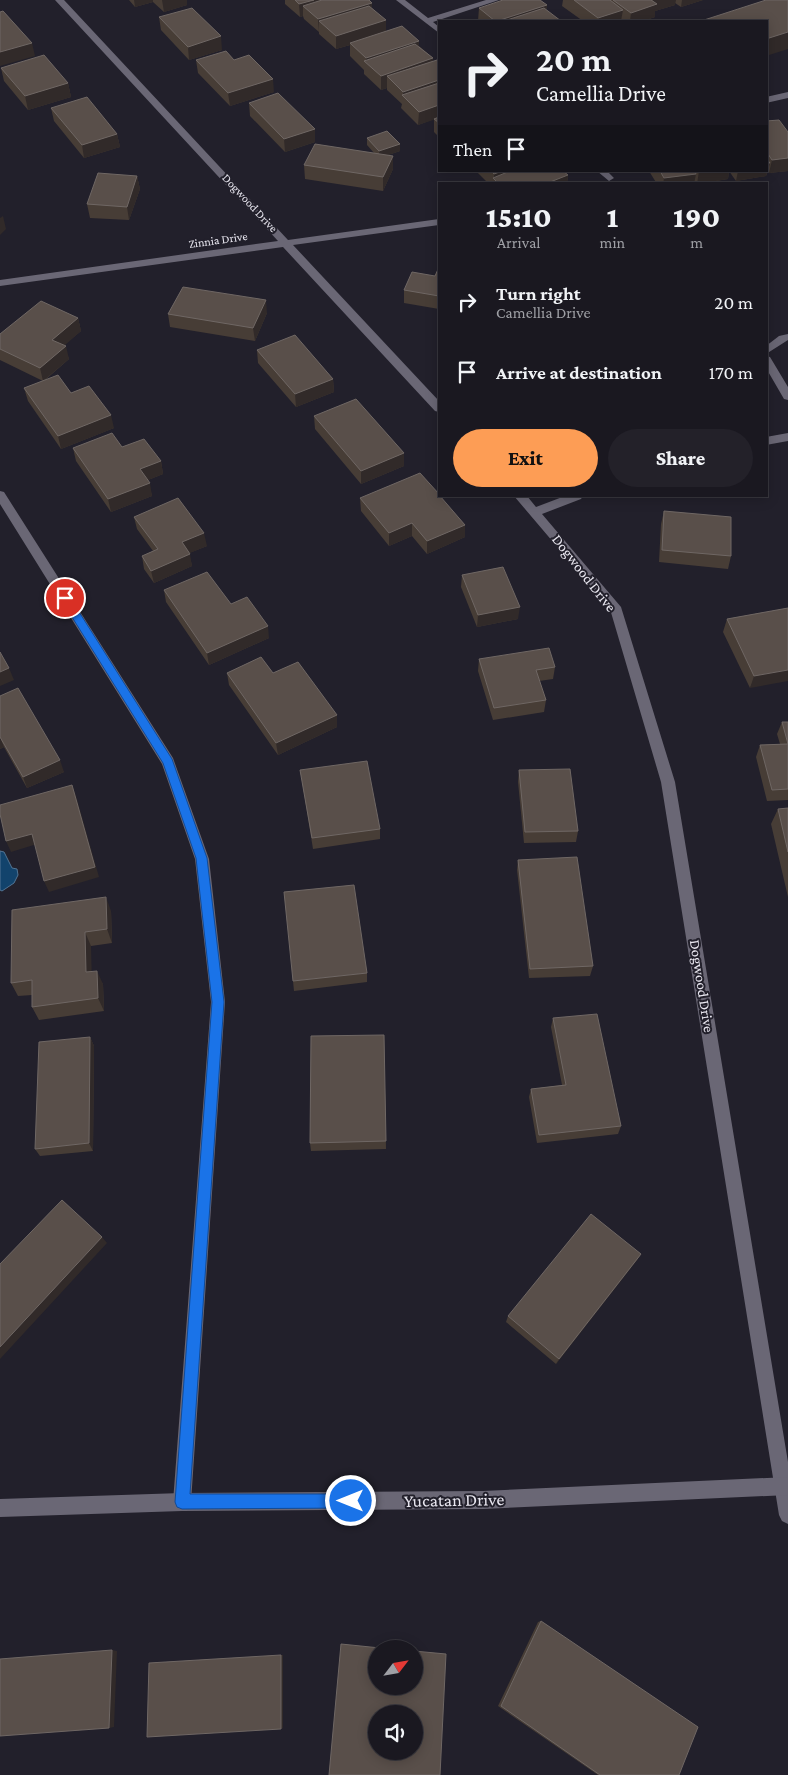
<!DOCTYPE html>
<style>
body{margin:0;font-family:"Crimson Pro",serif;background:#232129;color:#f1f3f6;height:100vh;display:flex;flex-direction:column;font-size:19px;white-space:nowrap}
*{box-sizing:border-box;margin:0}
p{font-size:16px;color:#9fa0a5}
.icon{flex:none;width:28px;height:28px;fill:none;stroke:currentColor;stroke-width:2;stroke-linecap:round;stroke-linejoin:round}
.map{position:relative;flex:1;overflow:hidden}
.panel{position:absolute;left:438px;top:182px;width:330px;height:315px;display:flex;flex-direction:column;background:#1a1820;border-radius:0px;box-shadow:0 2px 12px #0003,0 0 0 1px #38373e}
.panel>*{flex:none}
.hud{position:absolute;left:438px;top:20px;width:330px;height:152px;border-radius:0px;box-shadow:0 2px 12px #0003,0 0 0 1px #38373e;background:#1a1820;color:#f1f3f6;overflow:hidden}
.needle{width:32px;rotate:59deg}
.buttons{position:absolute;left:368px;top:1640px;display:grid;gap:10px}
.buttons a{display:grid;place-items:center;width:55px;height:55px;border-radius:50%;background:#1a1820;box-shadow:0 2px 12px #0003,0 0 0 1px #38373e;font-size:25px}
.pin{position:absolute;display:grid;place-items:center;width:42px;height:42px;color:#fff;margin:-21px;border:2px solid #fff;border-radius:50%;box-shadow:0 1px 5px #0007}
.me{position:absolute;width:55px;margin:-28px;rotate:270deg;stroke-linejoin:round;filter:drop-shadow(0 0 4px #0008)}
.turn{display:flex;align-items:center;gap:18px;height:105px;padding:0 15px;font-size:22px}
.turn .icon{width:65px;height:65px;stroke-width:2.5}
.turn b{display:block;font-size:35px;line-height:42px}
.then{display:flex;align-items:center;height:48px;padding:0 15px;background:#0003;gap:10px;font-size:19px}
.eta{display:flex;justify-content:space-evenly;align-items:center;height:85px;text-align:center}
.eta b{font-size:30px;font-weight:800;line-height:35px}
.cta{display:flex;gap:10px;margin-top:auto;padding:10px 15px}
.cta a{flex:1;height:58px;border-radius:30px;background:#fd9d55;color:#111;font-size:20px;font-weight:800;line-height:58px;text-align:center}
.cta a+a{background:#232129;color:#f1f3f6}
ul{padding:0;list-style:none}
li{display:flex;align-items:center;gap:15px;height:70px;padding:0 15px}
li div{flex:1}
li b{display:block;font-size:19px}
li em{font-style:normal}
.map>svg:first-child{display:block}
.water{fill:#12436c;stroke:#527494}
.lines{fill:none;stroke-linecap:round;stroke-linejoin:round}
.service{fill:#6a6775;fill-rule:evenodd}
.minor{fill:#6a6775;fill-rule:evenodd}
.tertiary{fill:#6a6775;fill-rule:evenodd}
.wall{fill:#473d36}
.shaded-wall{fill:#312a29}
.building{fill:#594f4a;stroke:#6f6764;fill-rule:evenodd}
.route{fill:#1a73e8;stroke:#114b97}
.labels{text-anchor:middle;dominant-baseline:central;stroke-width:4;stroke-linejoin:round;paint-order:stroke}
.far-street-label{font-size:12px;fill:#e9e7f0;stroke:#22202b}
.street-label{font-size:15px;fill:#e9e7f0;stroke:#22202b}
.near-street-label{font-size:18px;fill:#e9e7f0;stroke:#22202b}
</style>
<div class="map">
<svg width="788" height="1775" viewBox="0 0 788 1775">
<rect width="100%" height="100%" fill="#22202b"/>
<!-- water -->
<path class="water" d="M 0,851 L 4,852 L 12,868 L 17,869 L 18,875 L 14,883 L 2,891 L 0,890 Z"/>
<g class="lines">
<!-- service -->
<path class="service" d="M 396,0 L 405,0 L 428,18 L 486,0 L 499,0 L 433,22 L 439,27 L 439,33 Z
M 788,92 L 788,98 L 766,103 L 766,97 Z
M 597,171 L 607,171 L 614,178 L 609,181 Z
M 788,334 L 788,340 L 766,354 L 766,346 L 779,336 Z
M 766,356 L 770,357 L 788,387 L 788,400 L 784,399 L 766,368 Z"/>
<!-- minor -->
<path class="minor" d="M 55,0 L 64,0 L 288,240 L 439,219 L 439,225 L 293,245 L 439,401 L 439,412 L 435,411 L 283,247 L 0,286 L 0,280 L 278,241 Z
M 788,433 L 788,441 L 766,445 L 766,437 Z
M 0,491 L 4,492 L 173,758 L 209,859 L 225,1002 L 191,1502 L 188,1508 L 182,1511 L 176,1508 L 173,1502 L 211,1002 L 195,859 L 162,764 L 0,504 Z
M 514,496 L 527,496 L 536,507 L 565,496 L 583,496 L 581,499 L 542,514 L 621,607 L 675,782 L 788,1462 L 788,1524 L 782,1521 L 779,1515 L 661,782 L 610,609 Z"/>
<!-- tertiary -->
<path class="tertiary" d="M 788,1477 L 788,1495 L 483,1509 L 182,1511 L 0,1517 L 0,1499 L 182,1493 L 483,1491 Z"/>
</g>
<!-- wall -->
<path class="wall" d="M 129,0 L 187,0 L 187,5 L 164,12 L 153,2 L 135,7 Z
M 285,0 L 369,0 L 372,3 L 372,8 L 386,32 L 419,46 L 433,58 L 433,61 L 439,61 L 439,137 L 434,132 L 434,119 L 418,125 L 401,108 L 402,104 L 387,90 L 387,88 L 381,90 L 364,74 L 364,70 L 350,56 L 350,45 L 336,49 L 319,34 L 319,32 L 304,19 L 303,16 L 300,17 L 285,4 Z
M 563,0 L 703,0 L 681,7 L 675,3 L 675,5 L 655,11 L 655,17 L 643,21 L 622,21 L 621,20 L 621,21 L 583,21 L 562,6 Z
M 547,5 L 546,10 L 561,21 L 478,21 L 479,8 Z
M 159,17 L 222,50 L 189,60 L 161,30 Z
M 196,60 L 234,60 L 274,92 L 230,106 L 198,73 Z
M 1,68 L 68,83 L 71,97 L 28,110 L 4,81 Z
M 249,103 L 315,129 L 315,142 L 285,152 L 250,116 Z
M 51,108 L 117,134 L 120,147 L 84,158 L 54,121 Z
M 766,121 L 788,132 L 788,171 L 769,173 L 768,171 L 766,176 L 736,181 L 729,171 L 728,179 L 698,184 L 697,184 L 695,181 L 694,184 L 657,184 L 649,171 L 766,171 Z
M 367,138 L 400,144 L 400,151 L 388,155 L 393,169 L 383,191 L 305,179 L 304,165 L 374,153 L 367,145 Z
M 476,171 L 563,171 L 568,175 L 567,184 L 489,184 Z
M 137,176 L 140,189 L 129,220 L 90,218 L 87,204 Z
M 439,267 L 439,309 L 404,303 L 404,290 L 435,276 Z
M 267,313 L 255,341 L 170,327 L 168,314 Z
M 78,318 L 81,331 L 64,345 L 69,359 L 45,380 L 71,393 L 114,428 L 61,449 L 28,401 L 24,388 L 43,381 L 0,360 L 0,334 Z
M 257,350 L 333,379 L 334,392 L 296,407 L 258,363 Z
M 314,416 L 404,453 L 404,466 L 361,484 L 315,429 Z
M 122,447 L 161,461 L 163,474 L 148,480 L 152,496 L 111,512 L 76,461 L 73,448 Z
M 360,498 L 465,537 L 427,554 L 412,536 L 389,546 L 361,511 Z
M 664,511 L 731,556 L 728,569 L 659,562 L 661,524 Z
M 134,517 L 207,546 L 189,553 L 192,566 L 154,583 L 144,569 L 142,556 L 153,551 L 137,529 Z
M 462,575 L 518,619 L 477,627 L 461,587 Z
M 164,590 L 231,604 L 269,638 L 209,665 L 166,602 Z
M 788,608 L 750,688 L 723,632 L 727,619 Z
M 479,659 L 555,667 L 553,679 L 539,681 L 546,700 L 544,712 L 493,720 L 478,671 Z
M 227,673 L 337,727 L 278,755 L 229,685 Z
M 0,696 L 64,772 L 27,788 L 4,747 L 0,749 Z
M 782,722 L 788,722 L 788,800 L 767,801 L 756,757 L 760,745 L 780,744 L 777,734 Z
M 300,770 L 380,829 L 380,839 L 313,849 L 302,781 Z
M 519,770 L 578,831 L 576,842 L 524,843 L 518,782 Z
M 788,808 L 788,897 L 771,824 L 778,809 Z
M 518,860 L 593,966 L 590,976 L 529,978 L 517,870 Z
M 111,911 L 112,943 L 91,946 L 91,971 L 103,984 L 104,1011 L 39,1020 L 32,1007 L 32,995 L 18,996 L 11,983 Z
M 367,973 L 367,982 L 294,991 L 293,981 Z
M 553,1018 L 621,1126 L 618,1134 L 537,1143 L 529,1097 L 531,1089 L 562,1085 L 551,1027 Z
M 384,1035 L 386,1149 L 311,1151 L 310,1143 Z
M 90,1037 L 94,1046 L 93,1151 L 40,1156 L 35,1149 Z
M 641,1254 L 637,1260 L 556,1364 L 506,1322 L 508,1316 Z
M 541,1621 L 679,1775 L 598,1775 L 498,1706 L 538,1622 Z"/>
<!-- shaded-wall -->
<path class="shaded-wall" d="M 134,0 L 153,0 L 153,2 L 135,7 Z
M 162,0 L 187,0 L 187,5 L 164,12 Z
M 314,0 L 352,0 L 303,6 L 303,16 L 300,17 L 299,4 Z
M 653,0 L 676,0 L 675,5 L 655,11 L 655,17 L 643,21 L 630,21 L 631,13 L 652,5 Z
M 682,0 L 703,0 L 681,7 Z
M 372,3 L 372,16 L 319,21 L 319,32 L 318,19 Z
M 547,5 L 545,19 L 537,21 L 497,21 Z
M 623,10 L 621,21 L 598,21 L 598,18 Z
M 386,20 L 386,33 L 350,43 L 350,45 L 336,49 L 336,36 Z
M 788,32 L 788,49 L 766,56 L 766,39 Z
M 221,36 L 222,50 L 189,60 L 188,47 Z
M 419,41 L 419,54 L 366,63 L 366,58 Z
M 32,43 L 35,56 L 0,66 L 0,52 Z
M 433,58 L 433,72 L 387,76 L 387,88 L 381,90 L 381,76 Z
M 273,79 L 274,92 L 230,106 L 228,93 Z
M 439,80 L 439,93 L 403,97 L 403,92 Z
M 68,83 L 71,97 L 28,110 L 25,96 Z
M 439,105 L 439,118 L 418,125 L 419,112 Z
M 315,129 L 315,142 L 285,152 L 284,139 Z
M 117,134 L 120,147 L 84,158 L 82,145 Z
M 400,144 L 400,151 L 379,158 L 379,151 Z
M 393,156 L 393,169 L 383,191 L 383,177 Z
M 788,158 L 788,171 L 769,173 L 772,160 Z
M 766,163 L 770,163 L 766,176 L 736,181 L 738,171 L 766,171 Z
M 502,171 L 540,171 L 494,179 L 494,174 Z
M 699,171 L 729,171 L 728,179 L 697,184 Z
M 696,174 L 694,184 L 663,184 L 664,178 Z
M 568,175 L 567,184 L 545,184 Z
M 137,176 L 140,189 L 129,220 L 127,207 Z
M 3,216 L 6,229 L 0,235 L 0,218 Z
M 266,300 L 267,313 L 255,341 L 253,328 Z
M 78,318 L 81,331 L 56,353 L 52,340 Z
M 66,346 L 69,359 L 43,381 L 40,368 Z
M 333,379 L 334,392 L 296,407 L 295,394 Z
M 111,415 L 114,428 L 61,449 L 58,436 Z
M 404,453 L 404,466 L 361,484 L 361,471 Z
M 161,461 L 163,474 L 143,482 L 140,469 Z
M 150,483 L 152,496 L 111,512 L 108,499 Z
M 412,523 L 412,536 L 389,546 L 389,533 Z
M 465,525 L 465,537 L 427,554 L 427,541 Z
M 204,533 L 207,546 L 185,555 L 182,542 Z
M 190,554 L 192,566 L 154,583 L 151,571 Z
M 520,607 L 518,619 L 477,627 L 478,615 Z
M 268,626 L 269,638 L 209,665 L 207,653 Z
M 9,668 L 14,680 L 0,686 L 0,672 Z
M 788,670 L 788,681 L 750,688 L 754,676 Z
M 337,715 L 337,727 L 278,755 L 276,743 Z
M 0,737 L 4,747 L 0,749 Z
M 60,760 L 64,772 L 27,788 L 23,777 Z
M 72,785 L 76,796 L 99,877 L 49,892 L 44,881 Z
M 32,834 L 37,844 L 11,852 L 6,841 Z
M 106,897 L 111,911 L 112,943 L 107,929 Z
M 85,932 L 91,946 L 92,985 L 86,972 Z
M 97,971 L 103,984 L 104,1011 L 98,998 Z
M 90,1037 L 94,1046 L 93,1151 L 89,1143 Z
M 102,1237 L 107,1243 L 0,1359 L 0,1347 Z
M 641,1254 L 637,1260 L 556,1364 L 559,1359 Z
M 112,1650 L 117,1651 L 114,1727 L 109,1728 Z
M 281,1655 L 283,1655 L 283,1728 L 281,1729 Z"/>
<!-- building -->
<path class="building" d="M 295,0 L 314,0 L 299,4 Z
M 322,0 L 369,0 L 372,3 L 318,19 L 303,6 Z
M 503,0 L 540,0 L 547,5 L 497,21 L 495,21 L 479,8 Z
M 574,0 L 610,0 L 623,10 L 598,18 Z
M 613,0 L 651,0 L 657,4 L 631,13 Z
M 766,0 L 788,0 L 788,32 L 766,39 L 766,21 L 701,21 Z
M 369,6 L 386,20 L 336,36 L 319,21 Z
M 192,8 L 221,36 L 188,47 L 159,17 Z
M 544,8 L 561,21 L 504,21 Z
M 3,11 L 32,43 L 0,52 L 0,12 Z
M 402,26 L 419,41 L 366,58 L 350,43 Z
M 415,44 L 433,58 L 381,76 L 364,61 Z
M 226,51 L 234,60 L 249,55 L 273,79 L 228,93 L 196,60 Z
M 44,55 L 68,83 L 25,96 L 1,68 Z
M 437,60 L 439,61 L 439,80 L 403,92 L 387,76 Z
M 439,83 L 439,105 L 419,112 L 402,95 Z
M 278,93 L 315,129 L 284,139 L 249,103 Z
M 87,97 L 117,134 L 82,145 L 51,108 Z
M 439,117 L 439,123 L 434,119 Z
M 779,120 L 788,132 L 788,158 L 772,160 L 766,151 L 766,121 Z
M 387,131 L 400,144 L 379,151 L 367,138 Z
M 315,144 L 393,156 L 383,177 L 304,165 Z
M 766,158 L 770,163 L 766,163 Z
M 491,171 L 502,171 L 494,174 Z
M 510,171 L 563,171 L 568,175 L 545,184 L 499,184 L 493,178 Z
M 660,171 L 695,171 L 696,174 L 664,178 Z
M 98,173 L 137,176 L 127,207 L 87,204 Z
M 439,267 L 439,296 L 404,290 L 412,272 L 435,276 Z
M 183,287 L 266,300 L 253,328 L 168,314 Z
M 41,301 L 78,318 L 52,340 L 66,346 L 40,368 L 0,349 L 0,334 Z
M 295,335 L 333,379 L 295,394 L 257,350 Z
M 58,375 L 71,393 L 89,386 L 111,415 L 58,436 L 24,388 Z
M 356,399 L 404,453 L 361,471 L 314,416 Z
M 112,433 L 122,447 L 144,439 L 161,461 L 140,469 L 150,483 L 108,499 L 73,448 Z
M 420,473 L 439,494 L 439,496 L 440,496 L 465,525 L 427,541 L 412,523 L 389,533 L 360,498 Z
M 178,498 L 204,533 L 182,542 L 190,554 L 151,571 L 142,556 L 158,549 L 134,517 Z
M 664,511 L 731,517 L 731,556 L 662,550 Z
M 503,567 L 520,607 L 478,615 L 462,575 Z
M 207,572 L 231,604 L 247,597 L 268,626 L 207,653 L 164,590 Z
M 788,608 L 788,670 L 754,676 L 727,619 Z
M 549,648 L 555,667 L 536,670 L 546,700 L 494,708 L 479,659 Z
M 0,652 L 9,668 L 0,672 Z
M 261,657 L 273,673 L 298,662 L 337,715 L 276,743 L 227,673 Z
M 18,688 L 60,760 L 23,777 L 0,737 L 0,696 Z
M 782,722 L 788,722 L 788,789 L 772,790 L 760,745 L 788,744 Z
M 367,761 L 380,829 L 312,838 L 300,770 Z
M 570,769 L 578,831 L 525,832 L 519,770 Z
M 72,785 L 95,867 L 44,881 L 32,834 L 6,841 L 0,814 L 0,805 Z
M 788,808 L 788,852 L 778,809 Z
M 577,857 L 593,966 L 530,969 L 518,860 Z
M 354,885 L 367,973 L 293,981 L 284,892 Z
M 106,897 L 107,929 L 85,932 L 86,972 L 97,971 L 98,998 L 32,1007 L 32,980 L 11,983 L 12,910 Z
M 597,1014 L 621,1126 L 539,1135 L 531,1089 L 566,1085 L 553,1018 Z
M 384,1035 L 386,1141 L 310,1143 L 311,1036 Z
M 90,1037 L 89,1143 L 35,1149 L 39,1042 Z
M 62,1200 L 102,1237 L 0,1347 L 0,1264 Z
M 591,1214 L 641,1254 L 559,1359 L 508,1316 Z
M 541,1621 L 698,1727 L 679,1775 L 600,1775 L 501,1706 Z
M 341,1644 L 390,1649 L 376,1649 L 376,1686 L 414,1686 L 414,1651 L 446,1654 L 440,1775 L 329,1775 ZM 376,1714 L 414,1714 L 414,1751 L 376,1751 Z
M 112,1650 L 109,1728 L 0,1736 L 0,1659 Z
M 281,1655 L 281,1729 L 147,1737 L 149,1663 Z"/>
<!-- route -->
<path class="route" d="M 65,595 L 69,596 L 172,759 L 207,858 L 224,1002 L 190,1494 L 351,1494 L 356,1496 L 359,1501 L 356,1506 L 351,1508 L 182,1509 L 177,1507 L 175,1502 L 212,1002 L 196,858 L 163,763 L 62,601 L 62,596 Z"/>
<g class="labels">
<!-- far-street labels -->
<g class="far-street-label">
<text transform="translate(250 203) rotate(47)">Dogwood Drive</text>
<text transform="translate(218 240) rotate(-8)">Zinnia Drive</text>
</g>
<!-- street labels -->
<g class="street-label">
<text transform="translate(584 573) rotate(52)">Dogwood Drive</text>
<text transform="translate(702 986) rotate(81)">Dogwood Drive</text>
</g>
<!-- near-street labels -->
<g class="near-street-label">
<text transform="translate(454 1500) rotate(-1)">Yucatan Drive</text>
</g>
</g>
</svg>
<div class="buttons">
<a><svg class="needle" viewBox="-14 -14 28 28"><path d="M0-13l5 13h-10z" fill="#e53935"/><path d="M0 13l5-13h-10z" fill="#9fa0a5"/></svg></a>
<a><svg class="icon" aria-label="sound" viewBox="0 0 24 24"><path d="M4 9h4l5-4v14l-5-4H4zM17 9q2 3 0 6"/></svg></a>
</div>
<div class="pin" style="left:65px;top:598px;background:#d93025"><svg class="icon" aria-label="arrive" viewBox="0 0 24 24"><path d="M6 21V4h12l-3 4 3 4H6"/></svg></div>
<svg class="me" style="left:351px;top:1501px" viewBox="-20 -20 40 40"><circle r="17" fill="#1a73e8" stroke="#fff" stroke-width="3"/><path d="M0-11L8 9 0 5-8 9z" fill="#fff"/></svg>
<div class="hud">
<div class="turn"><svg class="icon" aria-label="right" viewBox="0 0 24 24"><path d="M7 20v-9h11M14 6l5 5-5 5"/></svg><div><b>20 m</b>Camellia Drive</div></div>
<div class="then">Then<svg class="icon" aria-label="arrive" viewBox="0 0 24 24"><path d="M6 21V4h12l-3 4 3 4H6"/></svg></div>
</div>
<section class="panel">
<div class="eta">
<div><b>15:10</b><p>Arrival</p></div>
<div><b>1</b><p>min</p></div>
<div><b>190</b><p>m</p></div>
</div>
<ul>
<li><svg class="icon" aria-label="right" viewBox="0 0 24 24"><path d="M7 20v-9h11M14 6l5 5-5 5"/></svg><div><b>Turn right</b><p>Camellia Drive</p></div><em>20 m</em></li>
<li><svg class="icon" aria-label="arrive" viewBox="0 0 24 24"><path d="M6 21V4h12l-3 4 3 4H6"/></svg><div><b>Arrive at destination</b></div><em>170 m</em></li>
</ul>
<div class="cta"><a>Exit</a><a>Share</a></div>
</section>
</div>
